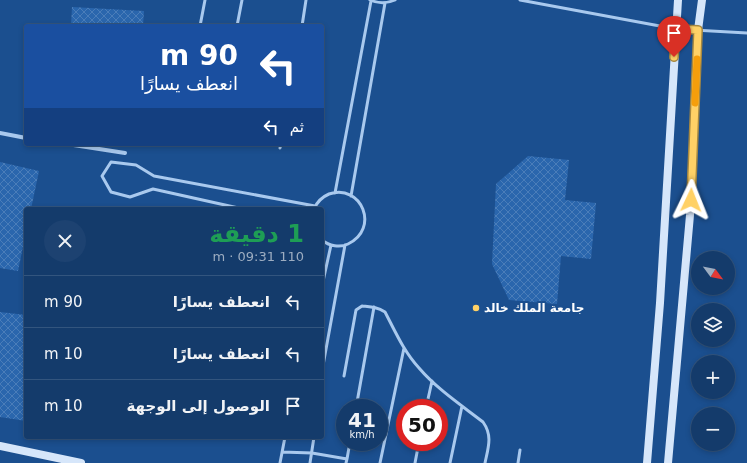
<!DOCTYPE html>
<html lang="ar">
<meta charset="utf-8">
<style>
body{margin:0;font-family:"DejaVu Sans",Vazirmatn,sans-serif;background:#1d4271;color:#f1f3f6;direction:rtl;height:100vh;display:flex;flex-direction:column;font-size:15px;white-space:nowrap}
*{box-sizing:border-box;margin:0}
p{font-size:13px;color:#9dadc1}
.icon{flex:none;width:22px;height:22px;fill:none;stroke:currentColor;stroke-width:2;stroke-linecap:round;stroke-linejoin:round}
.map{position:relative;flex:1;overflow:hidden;direction:ltr}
.details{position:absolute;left:24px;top:207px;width:300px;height:232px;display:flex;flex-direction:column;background:#143b6b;border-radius:4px;box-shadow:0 2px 6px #0003,0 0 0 1px #33557e;direction:rtl}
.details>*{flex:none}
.hud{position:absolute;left:24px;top:24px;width:300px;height:122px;border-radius:4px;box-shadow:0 2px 6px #0003,0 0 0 1px #33557e;direction:rtl;background:#1a4fa0;color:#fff;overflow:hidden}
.needle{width:26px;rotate:122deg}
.tools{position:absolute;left:691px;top:251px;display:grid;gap:8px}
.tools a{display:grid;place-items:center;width:44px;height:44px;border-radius:50%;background:#143b6b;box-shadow:0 2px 6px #0003,0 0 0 1px #33557e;font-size:20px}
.speed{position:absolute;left:336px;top:399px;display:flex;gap:8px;font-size:20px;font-weight:700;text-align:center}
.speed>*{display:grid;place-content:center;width:52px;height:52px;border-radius:50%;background:#143b6b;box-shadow:0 2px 6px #0003,0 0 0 1px #33557e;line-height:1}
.speed small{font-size:10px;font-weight:400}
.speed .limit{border:6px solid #d22;background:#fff;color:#111}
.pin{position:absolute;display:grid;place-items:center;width:34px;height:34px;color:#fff;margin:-41px -17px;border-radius:50% 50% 50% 0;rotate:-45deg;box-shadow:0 0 4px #0007}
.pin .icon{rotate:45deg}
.me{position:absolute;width:44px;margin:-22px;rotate:2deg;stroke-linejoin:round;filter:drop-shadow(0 0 3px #0008)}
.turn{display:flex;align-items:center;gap:14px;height:84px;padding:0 20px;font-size:18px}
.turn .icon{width:52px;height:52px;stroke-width:2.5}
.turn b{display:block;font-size:28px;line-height:34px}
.then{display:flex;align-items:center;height:38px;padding:0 20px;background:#0003;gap:8px;font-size:15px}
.round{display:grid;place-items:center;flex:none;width:42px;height:42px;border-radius:21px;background:#1d4271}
.summary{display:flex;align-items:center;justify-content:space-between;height:68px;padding:0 20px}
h1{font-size:24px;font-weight:800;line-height:30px;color:#1e9e55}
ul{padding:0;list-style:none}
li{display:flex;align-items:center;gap:12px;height:52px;padding:0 20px;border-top:1px solid #33557e}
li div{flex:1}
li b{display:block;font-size:15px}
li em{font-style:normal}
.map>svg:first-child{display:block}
.building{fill:url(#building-cross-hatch)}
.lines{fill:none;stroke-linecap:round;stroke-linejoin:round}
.lane{stroke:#a9c9ee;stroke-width:3}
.street{stroke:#a9c9ee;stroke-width:4}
.secondary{stroke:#d6e6fa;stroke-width:8}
.route-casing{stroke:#a68842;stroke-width:10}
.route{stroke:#ffd166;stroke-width:7}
.slow{stroke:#f59e0b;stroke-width:7}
.poi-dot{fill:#ffd166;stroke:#1b4f8f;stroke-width:1.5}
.labels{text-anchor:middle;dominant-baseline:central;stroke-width:4;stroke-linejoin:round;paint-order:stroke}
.poi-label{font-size:12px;font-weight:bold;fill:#fff;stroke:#1b4f8f;text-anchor:start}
</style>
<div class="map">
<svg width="747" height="463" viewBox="0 0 747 463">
<defs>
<pattern id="building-cross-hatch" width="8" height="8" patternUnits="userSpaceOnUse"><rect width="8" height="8" fill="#2a66ad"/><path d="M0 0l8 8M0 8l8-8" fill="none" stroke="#4a7db9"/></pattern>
</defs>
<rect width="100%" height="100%" fill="#1b4f8f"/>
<!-- building -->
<path class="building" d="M 72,7 L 144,11 L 143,26 L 71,26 Z
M 528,156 L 569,160 L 565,200 L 596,203 L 591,259 L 561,256 L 557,304 L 509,300 L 492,264 L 496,184 Z
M 0,162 L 39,171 L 31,209 L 26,209 L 26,232 L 18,271 L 0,268 Z
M 0,312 L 26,315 L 26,421 L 0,417 Z"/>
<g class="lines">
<!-- lane -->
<path class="lane" d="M 370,0 C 379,4 386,4 395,0
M 520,0 L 676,29 L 747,33
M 200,26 L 205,0
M 237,26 L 242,0
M 302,26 L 306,0
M 280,148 L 281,144
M 335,193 L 371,1
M 351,196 L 385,3
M 243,209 L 153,189 L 130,197 L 111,192 L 102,176 L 111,162 L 136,165 L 154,176 L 315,206
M 314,209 C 317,202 322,197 329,194 C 362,183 380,229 348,244 C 340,248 329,246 322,240
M 322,286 L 331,245
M 322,371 L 345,245
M 344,376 L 356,310 L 362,306 C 371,307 377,307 385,312 C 395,331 404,352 419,368 C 437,389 461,405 483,422 C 493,436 488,448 485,463
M 356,408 L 374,307
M 426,408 L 432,381
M 282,452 L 312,453 L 347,459 L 346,463
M 347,459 L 350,442
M 280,463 L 285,437
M 310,463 L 314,437
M 380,463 L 404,348
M 415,463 L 419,442
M 450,463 L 462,406
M 518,463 L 520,450"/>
<!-- street -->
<path class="street" d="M 0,133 L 26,138
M 67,144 L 125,153"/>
<!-- secondary -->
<path class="secondary" d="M 0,446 L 81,463
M 647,463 L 660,303 L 678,0
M 668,463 L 690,215 L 698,30 L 702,0"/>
</g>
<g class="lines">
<!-- route casing -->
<g class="route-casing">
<path id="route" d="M 674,57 L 676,29 L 698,30 L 691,200"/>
</g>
<!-- route -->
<use href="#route" class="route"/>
<!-- slow -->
<path class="slow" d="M 695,103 L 697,59"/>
</g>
<!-- markers -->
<circle class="poi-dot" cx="476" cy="308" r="4"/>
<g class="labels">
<!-- poi labels -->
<g class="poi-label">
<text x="484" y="308">جامعة الملك خالد</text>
</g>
</g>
</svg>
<div class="tools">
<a><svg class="needle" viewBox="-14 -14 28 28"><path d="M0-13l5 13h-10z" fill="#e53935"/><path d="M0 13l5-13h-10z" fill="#9dadc1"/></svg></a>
<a><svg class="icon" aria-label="layers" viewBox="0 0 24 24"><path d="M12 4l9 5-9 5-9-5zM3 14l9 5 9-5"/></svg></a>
<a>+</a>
<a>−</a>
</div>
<div class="speed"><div>41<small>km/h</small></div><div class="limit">50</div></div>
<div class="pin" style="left:674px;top:57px;background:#d93025"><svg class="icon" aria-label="arrive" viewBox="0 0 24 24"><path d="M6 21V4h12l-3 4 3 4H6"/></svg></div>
<svg class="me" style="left:691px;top:200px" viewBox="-20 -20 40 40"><path d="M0-17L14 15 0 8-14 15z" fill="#ffd166" stroke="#fff" stroke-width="4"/></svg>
<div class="hud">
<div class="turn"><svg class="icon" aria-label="left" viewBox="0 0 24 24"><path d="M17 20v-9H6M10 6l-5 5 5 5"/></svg><div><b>90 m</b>انعطف يسارًا</div></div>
<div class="then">ثم<svg class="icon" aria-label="left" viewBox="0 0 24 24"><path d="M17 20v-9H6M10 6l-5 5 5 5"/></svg></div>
</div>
<section class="details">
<div class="summary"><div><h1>1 دقيقة</h1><p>110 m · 09:31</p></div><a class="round"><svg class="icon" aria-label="close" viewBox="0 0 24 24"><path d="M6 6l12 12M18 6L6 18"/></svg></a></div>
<ul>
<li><svg class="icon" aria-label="left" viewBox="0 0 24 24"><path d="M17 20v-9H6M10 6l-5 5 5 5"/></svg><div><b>انعطف يسارًا</b></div><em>90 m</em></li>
<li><svg class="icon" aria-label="left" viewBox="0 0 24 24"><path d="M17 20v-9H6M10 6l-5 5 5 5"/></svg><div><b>انعطف يسارًا</b></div><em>10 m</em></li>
<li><svg class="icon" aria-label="arrive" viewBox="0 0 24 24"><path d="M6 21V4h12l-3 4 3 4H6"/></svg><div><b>الوصول إلى الوجهة</b></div><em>10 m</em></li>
</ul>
</section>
</div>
